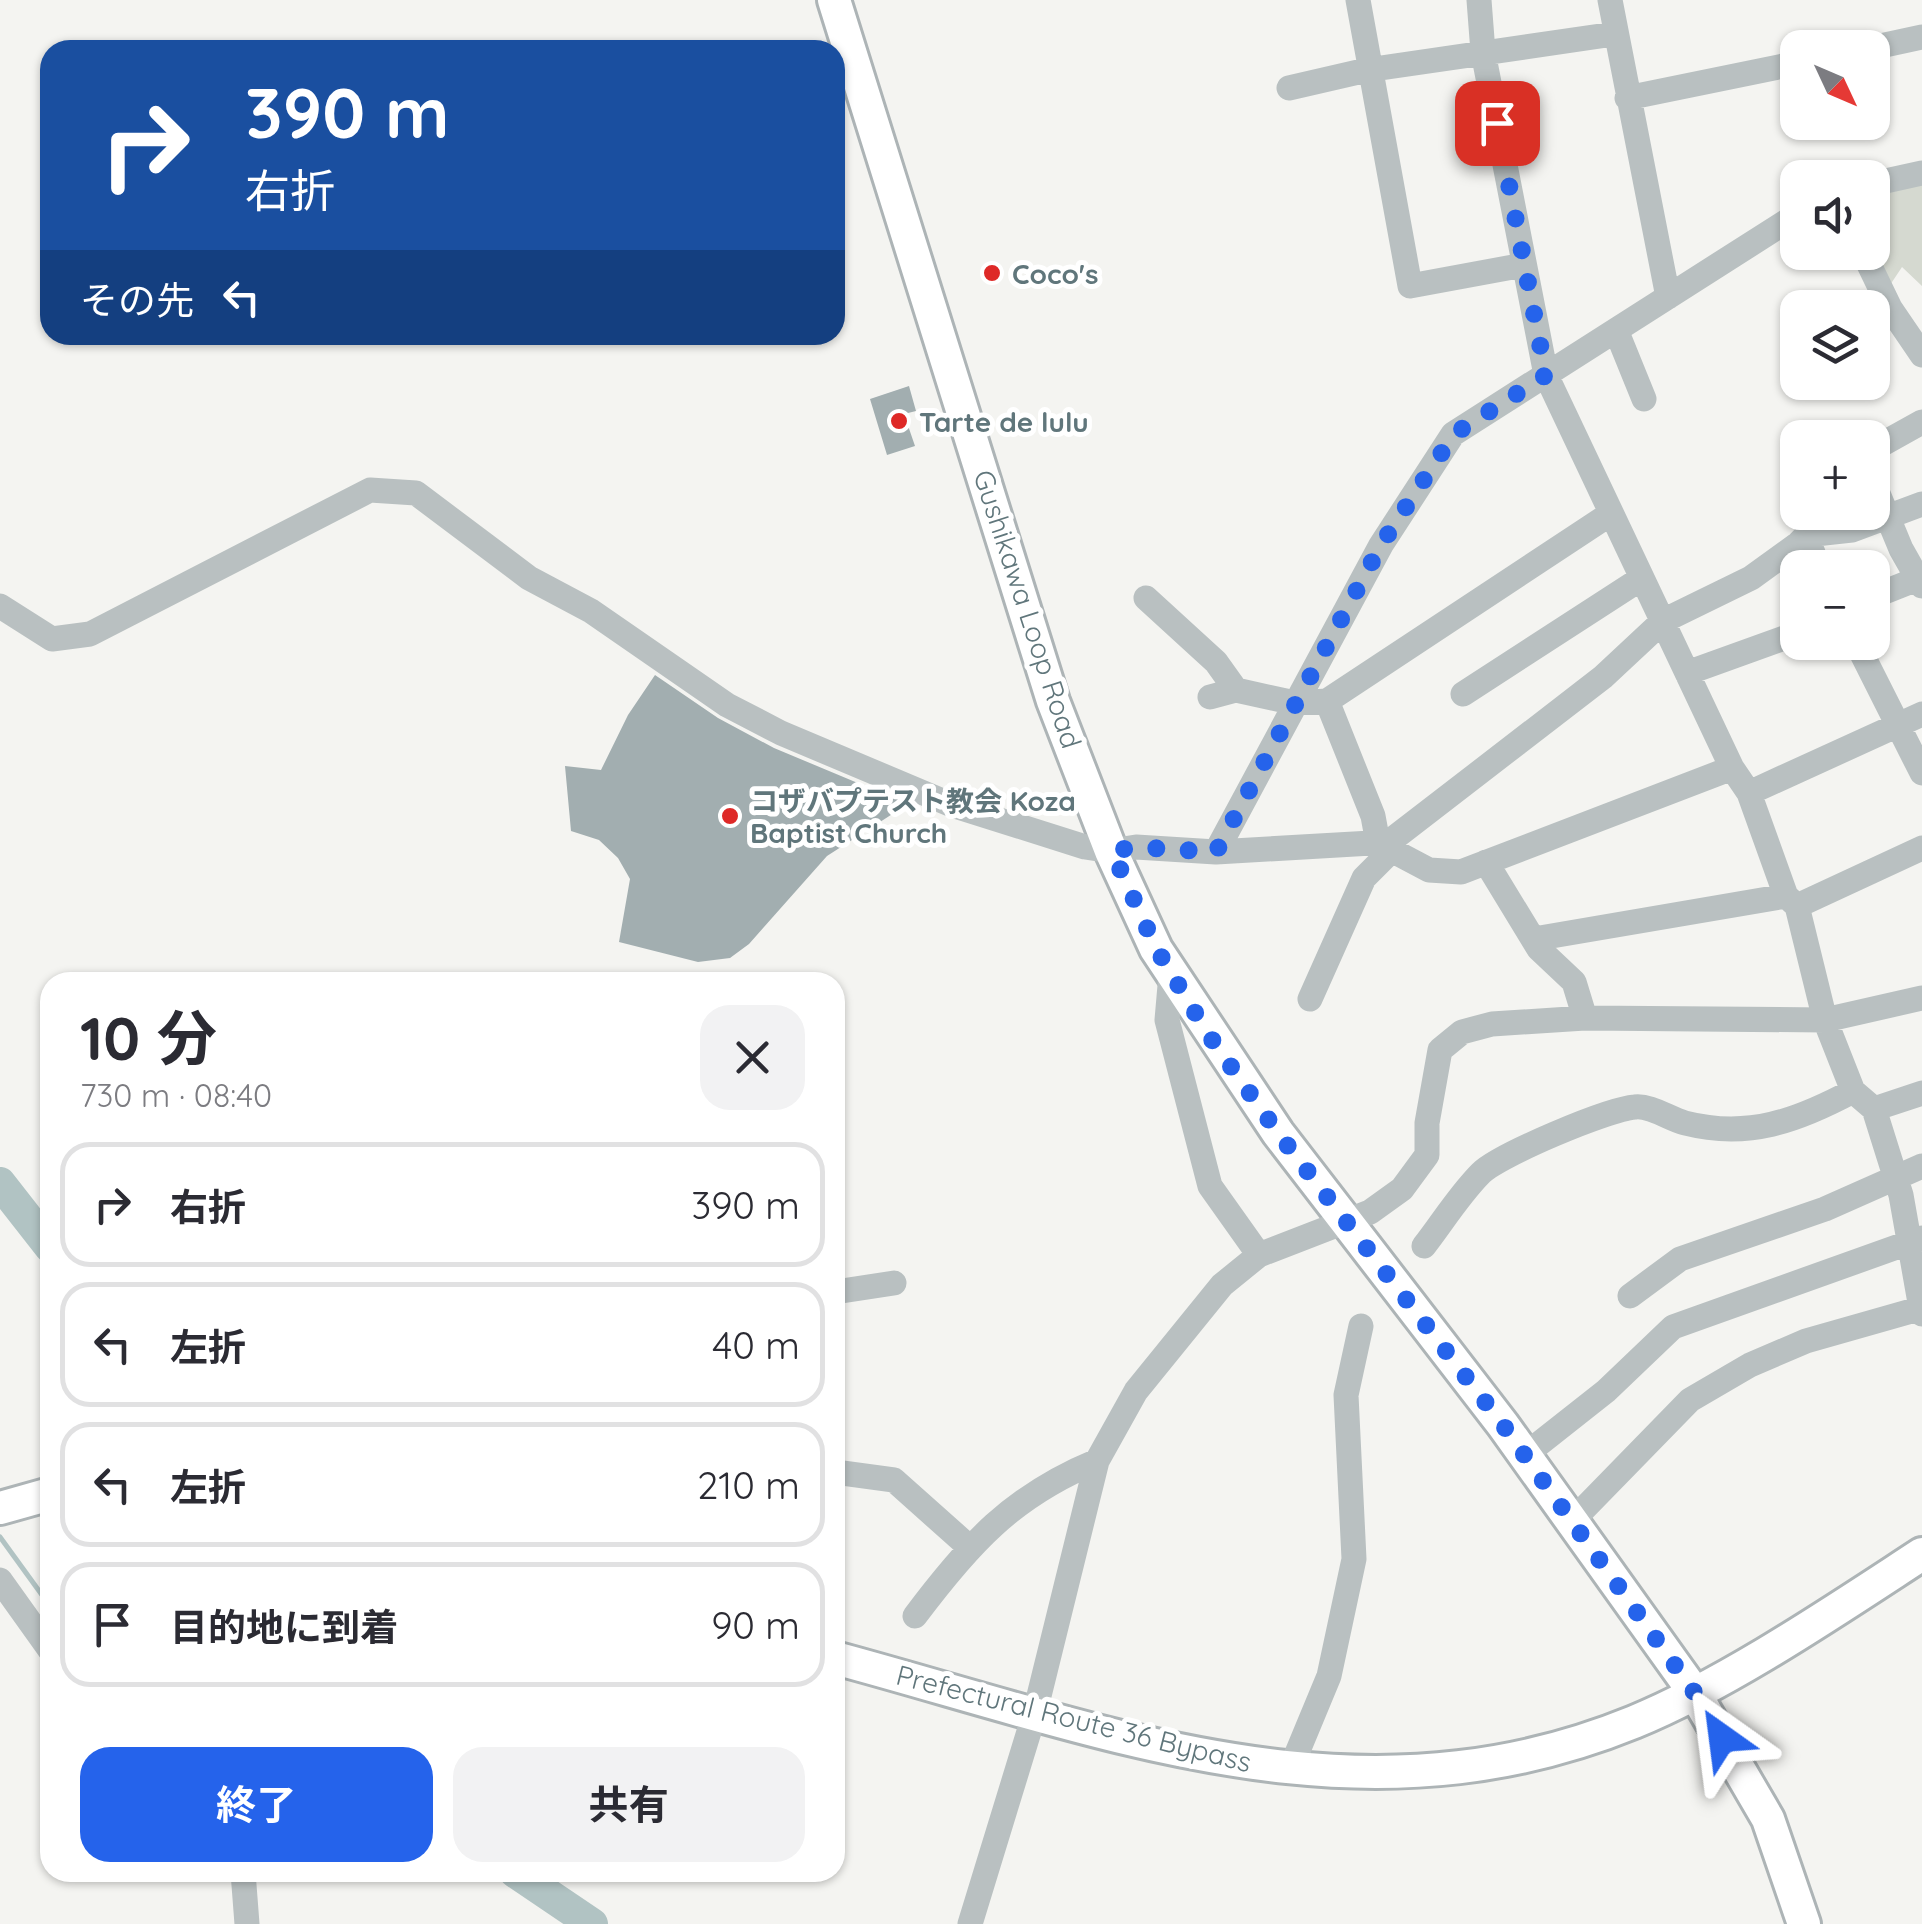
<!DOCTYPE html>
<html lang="ja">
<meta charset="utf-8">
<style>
body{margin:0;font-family:Quicksand,"Noto Sans JP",sans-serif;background:#f2f2f3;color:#2b2b33;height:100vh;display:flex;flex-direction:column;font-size:38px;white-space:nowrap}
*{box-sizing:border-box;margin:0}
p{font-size:32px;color:#7c7c81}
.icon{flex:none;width:55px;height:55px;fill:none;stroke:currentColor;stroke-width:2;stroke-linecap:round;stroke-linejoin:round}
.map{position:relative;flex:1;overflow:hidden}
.side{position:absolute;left:40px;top:972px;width:805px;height:910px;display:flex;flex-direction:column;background:#fff;border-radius:30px;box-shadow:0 2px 8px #0004}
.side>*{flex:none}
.hud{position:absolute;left:40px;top:40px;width:805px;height:305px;border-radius:30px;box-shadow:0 2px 8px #0004;background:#1a4fa0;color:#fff;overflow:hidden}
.needle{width:65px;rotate:134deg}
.controls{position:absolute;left:1780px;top:30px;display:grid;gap:20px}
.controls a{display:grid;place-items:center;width:110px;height:110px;border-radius:20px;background:#fff;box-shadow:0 2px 8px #0004;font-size:50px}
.pin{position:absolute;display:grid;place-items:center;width:85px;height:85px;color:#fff;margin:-42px;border-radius:20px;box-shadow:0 5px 15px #0006}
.me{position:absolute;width:110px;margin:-55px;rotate:329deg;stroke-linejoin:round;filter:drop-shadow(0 0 8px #0008)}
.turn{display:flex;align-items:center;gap:35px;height:210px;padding:0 40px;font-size:45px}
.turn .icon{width:130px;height:130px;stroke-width:2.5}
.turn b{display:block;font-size:70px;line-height:85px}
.then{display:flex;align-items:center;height:95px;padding:0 40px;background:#0003;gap:20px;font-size:38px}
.round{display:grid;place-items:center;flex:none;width:105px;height:105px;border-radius:30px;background:#f2f2f3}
.overview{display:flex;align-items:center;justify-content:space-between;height:170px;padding:0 40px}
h1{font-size:60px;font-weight:700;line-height:75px}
.action{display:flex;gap:20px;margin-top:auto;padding:20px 40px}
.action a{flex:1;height:115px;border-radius:30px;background:#2563eb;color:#fff;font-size:40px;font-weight:700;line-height:115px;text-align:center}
.action a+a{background:#f2f2f3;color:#2b2b33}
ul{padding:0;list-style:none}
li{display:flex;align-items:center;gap:30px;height:125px;margin:0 20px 15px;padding:0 20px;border:5px solid #e1e1e2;border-radius:30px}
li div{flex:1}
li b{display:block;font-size:38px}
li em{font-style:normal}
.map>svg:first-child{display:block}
.green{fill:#d5d9d0}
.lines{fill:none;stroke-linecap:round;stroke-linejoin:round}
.stream{stroke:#b1c3c3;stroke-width:5}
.river{stroke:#b1c3c3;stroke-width:32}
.building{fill:#a2aeb0}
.major-casing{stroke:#adb4b6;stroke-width:38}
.minor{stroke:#b9c0c1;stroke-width:25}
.major{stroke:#fff;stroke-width:32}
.route{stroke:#2563eb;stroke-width:18;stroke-dasharray:0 32.4}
.poi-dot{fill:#de2927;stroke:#fff;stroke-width:4}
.labels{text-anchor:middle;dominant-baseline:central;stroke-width:10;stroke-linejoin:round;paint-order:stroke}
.poi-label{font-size:28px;font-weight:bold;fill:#60767b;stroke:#fff;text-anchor:start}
.street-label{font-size:28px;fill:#60767b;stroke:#fff}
</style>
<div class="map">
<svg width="1922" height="1924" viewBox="0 0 1922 1924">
<rect width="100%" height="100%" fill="#f4f4f1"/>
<!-- green -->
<path class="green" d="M 1922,182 L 1922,286 L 1902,267 L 1890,285 L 1873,247 L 1872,192 Z"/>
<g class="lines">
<!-- stream -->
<path class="stream" d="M 0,1537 L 50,1606"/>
<!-- river -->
<path class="river" d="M 0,1183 L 50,1247
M 515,1872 L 592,1924"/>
</g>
<!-- building -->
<path class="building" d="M 909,386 L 916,411 L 904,414 L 915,446 L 887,455 L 870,399 Z
M 655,675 L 718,718 L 774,748 L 908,804 L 827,856 L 749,944 L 730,958 L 698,962 L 619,942 L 630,879 L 618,858 L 599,840 L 571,831 L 565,766 L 601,770 L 628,715 Z"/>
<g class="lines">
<!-- major casing -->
<g class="major-casing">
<path id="major" d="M 834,0 L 1053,701 L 1111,851 L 1156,949 L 1278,1133 L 1503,1425 L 1694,1692 L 1768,1819 L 1804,1924
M 0,1508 L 50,1494
M 835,1658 C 1106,1731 1357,1835 1634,1722 C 1727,1684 1836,1610 1922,1554"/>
</g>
<!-- minor -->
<path class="minor" d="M 1358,0 L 1410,286 L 1524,265
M 1479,0 L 1483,52 L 1546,375 L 1732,768 L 1749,793 L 1786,896 L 1797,906 L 1825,1020 L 1853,1091 L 1874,1109 L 1901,1195 L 1922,1314
M 1610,0 L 1668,297
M 1871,48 L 1922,37
M 1289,88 L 1367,70 L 1614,34
M 1627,98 L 1798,63
M 1872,184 L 1922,173
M 1863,252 L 1890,308 L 1922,355
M 1616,330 L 1644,399
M 1872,455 L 1877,447 L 1922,422
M 1872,479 L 1901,549 L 1922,586
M 1819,568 L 1806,535 L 1852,530 L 1922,504
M 1872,597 L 1922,577
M 1146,598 L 1216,662 L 1236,690 L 1295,703 L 1327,701 L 1610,514
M 0,606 L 52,639 L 90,634 L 370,490 L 416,493 L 529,578 L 591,611 L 727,705 L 781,733 L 952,805 L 1085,847 L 1111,851 L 1136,847 L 1216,852 L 1389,842 L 1603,677 L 1663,621 L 1751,578 L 1798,544 L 1829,512
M 1856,642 L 1922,773
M 1687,673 L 1798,633
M 1463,694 L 1642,578
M 1210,697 L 1236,690
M 1327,701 L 1373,816 L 1378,843 L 1429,870 L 1461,872 L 1732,768
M 1749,793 L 1922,714
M 1216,852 L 1381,545 L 1453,434 L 1798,214
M 1486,862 L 1539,949 L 1574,982 L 1585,1018
M 1797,906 L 1922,848
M 1534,939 L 1786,896
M 1171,974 L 1167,1020 L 1210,1186 L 1259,1255
M 1310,999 L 1364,878 L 1390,852
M 1874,1109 L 1922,1093
M 1424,1246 C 1442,1223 1459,1195 1481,1173 C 1499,1155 1608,1109 1635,1107 C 1650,1105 1670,1119 1685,1123 C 1748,1139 1797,1121 1853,1091
M 835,1292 L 894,1283
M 1630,1296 L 1680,1259 L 1825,1209 L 1922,1166
M 1525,1455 L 1606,1391 L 1673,1327 L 1922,1238
M 835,1472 L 894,1480 L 968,1546
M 1572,1521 L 1690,1400 L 1750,1365 L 1806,1341 L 1922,1308
M 0,1580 L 50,1650
M 915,1616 C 969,1544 1012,1496 1097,1461
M 1290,1770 L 1329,1676 L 1354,1559 L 1346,1395 L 1361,1326
M 243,1872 L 247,1924
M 970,1924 L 1035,1712 L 1097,1461 L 1136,1391 L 1222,1285 L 1259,1255 L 1370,1212 L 1402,1189 L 1427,1155 L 1427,1123 L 1440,1050 L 1462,1032 L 1492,1024 L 1585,1018 L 1825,1020 L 1922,998"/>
<!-- major -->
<use href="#major" class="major"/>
</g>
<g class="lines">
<!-- route -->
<path class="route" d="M 1497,123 L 1546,375 L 1454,434 L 1381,545 L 1216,852 L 1136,847 L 1112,851 L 1156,948 L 1208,1034 L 1278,1133 L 1503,1425 L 1694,1692 L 1722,1738"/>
</g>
<!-- markers -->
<g class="poi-dot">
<circle cx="992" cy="273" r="10"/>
<circle cx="899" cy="421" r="10"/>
<circle cx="730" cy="816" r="10"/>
</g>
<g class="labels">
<!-- poi labels -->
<g class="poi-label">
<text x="1012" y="273">Coco's</text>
<text x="919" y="421">Tarte de lulu</text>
<text x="750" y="800">コザバプテスト教会 Koza<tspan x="750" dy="32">Baptist Church</tspan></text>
</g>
<!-- street labels -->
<g class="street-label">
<text transform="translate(1028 609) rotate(72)">Gushikawa Loop Road</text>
<text transform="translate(1074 1718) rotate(14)">Prefectural Route 36 Bypass</text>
</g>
</g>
</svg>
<div class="controls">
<a><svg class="needle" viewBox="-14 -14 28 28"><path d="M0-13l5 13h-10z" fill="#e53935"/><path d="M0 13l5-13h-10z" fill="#7c7c81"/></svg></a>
<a><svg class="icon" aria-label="sound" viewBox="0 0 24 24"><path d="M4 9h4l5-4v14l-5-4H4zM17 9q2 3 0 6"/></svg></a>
<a><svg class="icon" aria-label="layers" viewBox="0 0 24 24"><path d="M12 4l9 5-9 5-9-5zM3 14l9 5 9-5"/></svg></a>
<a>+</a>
<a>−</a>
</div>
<div class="pin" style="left:1497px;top:123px;background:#d93025"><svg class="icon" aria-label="arrive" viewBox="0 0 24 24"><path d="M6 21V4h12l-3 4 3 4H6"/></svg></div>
<svg class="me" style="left:1722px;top:1738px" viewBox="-20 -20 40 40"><path d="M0-17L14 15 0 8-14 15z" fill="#2563eb" stroke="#fff" stroke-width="4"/></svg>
<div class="hud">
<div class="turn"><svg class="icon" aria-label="right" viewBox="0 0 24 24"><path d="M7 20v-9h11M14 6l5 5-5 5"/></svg><div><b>390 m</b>右折</div></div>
<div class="then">その先<svg class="icon" aria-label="left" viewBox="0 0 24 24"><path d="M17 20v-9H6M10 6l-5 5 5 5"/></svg></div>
</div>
<section class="side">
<div class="overview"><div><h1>10 分</h1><p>730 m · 08:40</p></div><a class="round"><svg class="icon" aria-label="close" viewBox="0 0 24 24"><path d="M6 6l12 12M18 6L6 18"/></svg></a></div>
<ul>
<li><svg class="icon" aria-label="right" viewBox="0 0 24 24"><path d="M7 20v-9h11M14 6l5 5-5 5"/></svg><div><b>右折</b></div><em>390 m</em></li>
<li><svg class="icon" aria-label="left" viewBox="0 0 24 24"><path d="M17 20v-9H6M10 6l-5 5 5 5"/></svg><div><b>左折</b></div><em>40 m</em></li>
<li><svg class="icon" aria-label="left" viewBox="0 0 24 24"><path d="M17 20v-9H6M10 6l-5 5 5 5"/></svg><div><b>左折</b></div><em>210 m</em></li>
<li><svg class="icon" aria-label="arrive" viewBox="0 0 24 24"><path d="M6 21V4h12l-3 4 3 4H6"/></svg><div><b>目的地に到着</b></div><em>90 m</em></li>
</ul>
<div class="action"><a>終了</a><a>共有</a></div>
</section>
</div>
